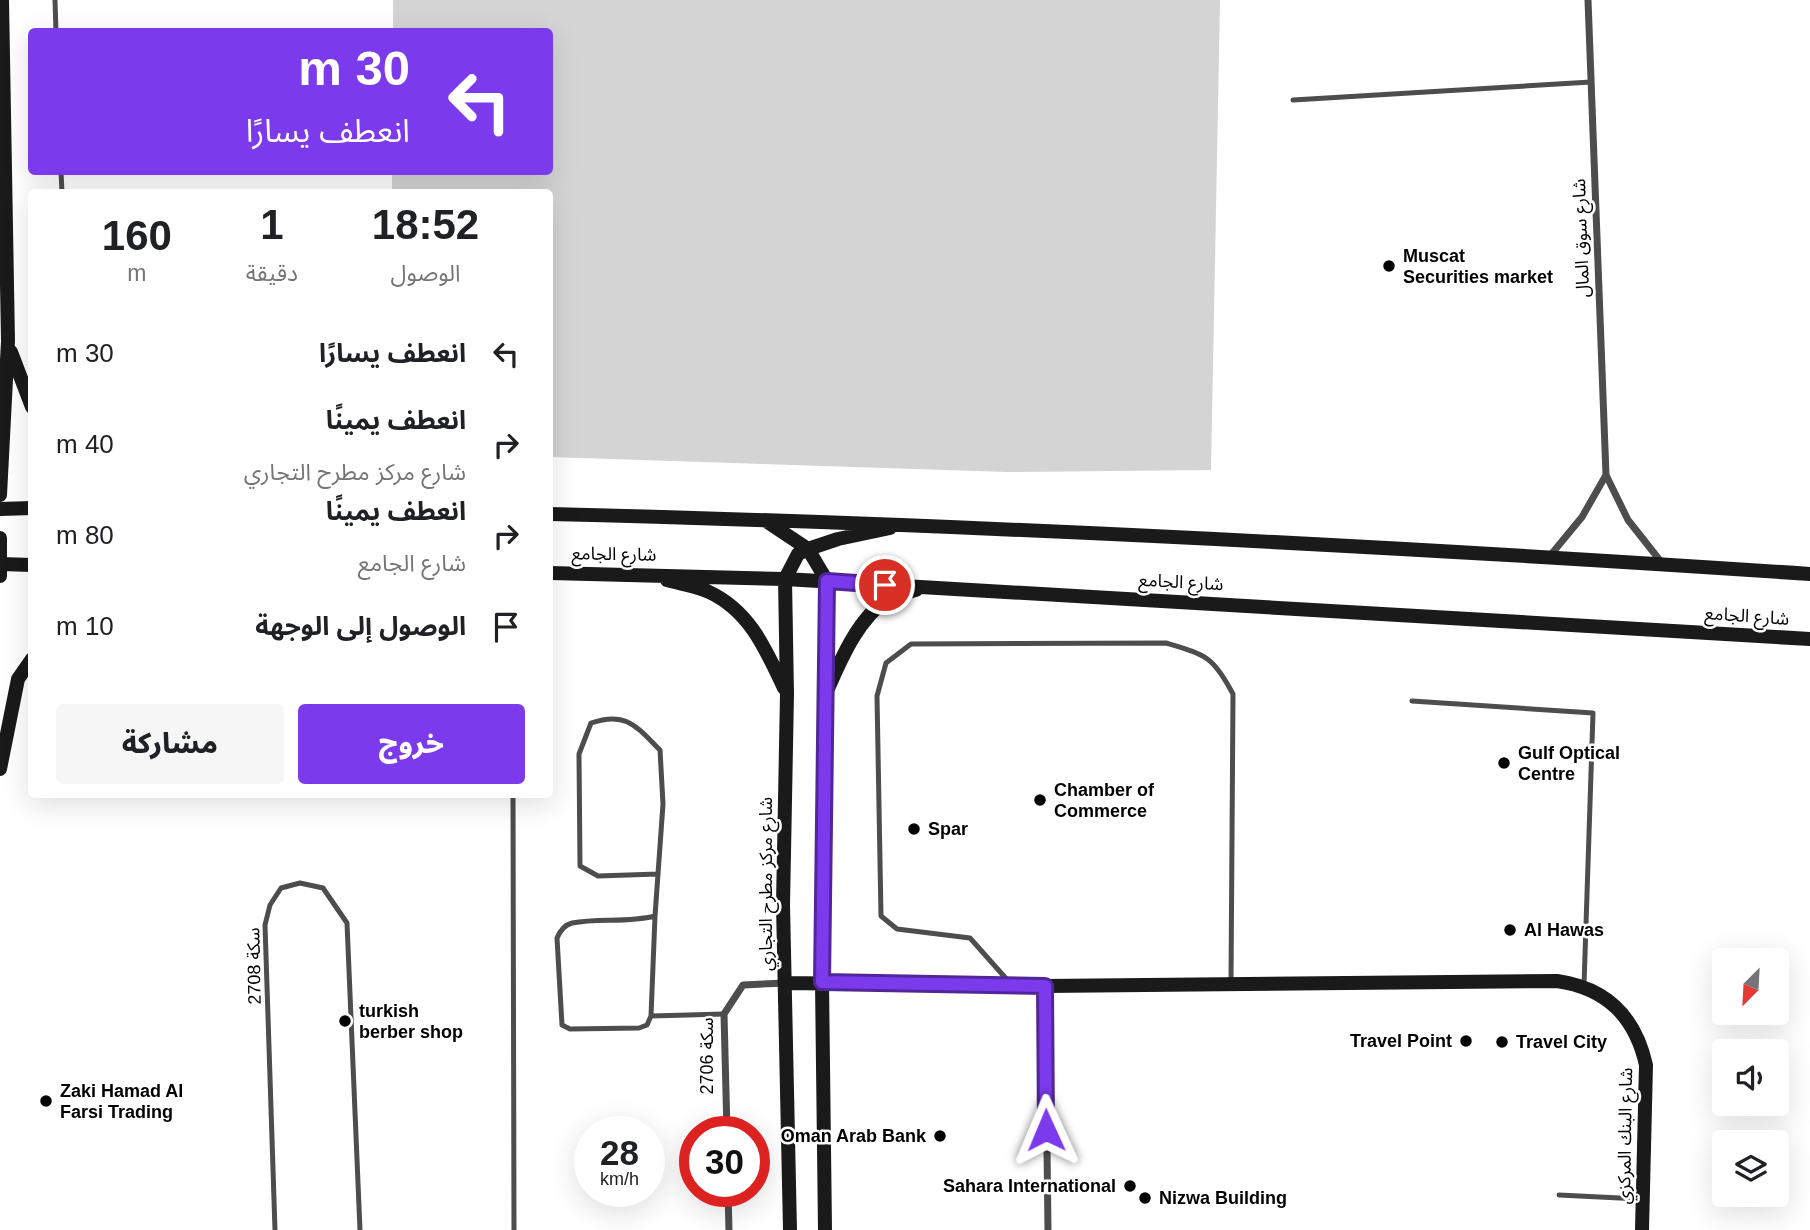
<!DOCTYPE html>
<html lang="ar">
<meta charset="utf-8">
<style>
body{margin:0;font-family:Arial,"Noto Sans Arabic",sans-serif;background:#f6f6f6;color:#202124;direction:rtl;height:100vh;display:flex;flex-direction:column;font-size:26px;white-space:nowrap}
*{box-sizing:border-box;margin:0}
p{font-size:23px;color:#757577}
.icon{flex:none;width:38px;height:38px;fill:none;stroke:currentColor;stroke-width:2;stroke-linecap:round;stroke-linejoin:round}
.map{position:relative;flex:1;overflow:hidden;direction:ltr}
.details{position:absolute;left:28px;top:189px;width:525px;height:609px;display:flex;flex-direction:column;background:#fff;border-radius:7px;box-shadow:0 7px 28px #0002;direction:rtl}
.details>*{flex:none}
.banner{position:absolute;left:28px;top:28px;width:525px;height:147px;border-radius:7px;box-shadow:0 7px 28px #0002;direction:rtl;background:#7c3aed;color:#fff;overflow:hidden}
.needle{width:46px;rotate:204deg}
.tools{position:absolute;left:1712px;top:948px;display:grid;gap:14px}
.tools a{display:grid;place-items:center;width:77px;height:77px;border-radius:7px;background:#fff;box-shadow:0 7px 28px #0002;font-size:35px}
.speed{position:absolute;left:574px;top:1116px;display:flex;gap:14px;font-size:35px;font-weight:700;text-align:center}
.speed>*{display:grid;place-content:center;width:91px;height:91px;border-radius:50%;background:#fff;box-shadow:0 7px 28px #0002;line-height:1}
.speed small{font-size:18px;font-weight:400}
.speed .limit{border:10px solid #d22;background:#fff;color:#111}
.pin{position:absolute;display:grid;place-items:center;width:60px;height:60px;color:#fff;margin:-30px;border:4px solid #fff;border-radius:50%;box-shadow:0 2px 7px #0007}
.me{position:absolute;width:77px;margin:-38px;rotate:359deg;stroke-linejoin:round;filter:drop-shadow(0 0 5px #0008)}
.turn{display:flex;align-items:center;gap:24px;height:147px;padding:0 28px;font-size:32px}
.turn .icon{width:91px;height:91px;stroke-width:2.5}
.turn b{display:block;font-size:49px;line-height:60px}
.eta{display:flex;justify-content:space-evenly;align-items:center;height:119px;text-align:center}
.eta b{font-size:42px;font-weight:800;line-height:49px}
.action{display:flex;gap:14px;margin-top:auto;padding:14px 28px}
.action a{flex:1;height:80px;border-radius:7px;background:#7c3aed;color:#fff;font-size:28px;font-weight:800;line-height:80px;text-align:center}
.action a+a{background:#f6f6f6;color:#202124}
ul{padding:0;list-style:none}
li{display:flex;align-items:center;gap:21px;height:91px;padding:0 28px}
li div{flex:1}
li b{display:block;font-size:26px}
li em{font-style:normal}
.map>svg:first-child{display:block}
.green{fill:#d4d4d4}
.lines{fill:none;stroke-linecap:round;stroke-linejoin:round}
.lane{stroke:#4d4d4d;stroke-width:5}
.street{stroke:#4d4d4d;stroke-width:7}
.secondary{stroke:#1a1a1a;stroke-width:14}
.route-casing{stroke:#51269a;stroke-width:18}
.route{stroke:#7c3aed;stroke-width:12}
.poi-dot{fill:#000;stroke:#fff;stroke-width:2.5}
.labels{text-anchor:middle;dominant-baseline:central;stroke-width:5;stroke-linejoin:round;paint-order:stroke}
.street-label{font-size:18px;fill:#000;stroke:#fff}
.poi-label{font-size:18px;font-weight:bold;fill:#000;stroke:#fff;text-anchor:start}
</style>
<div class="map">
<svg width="1810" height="1230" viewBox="0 0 1810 1230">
<rect width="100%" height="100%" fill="#fff"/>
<!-- green -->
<path class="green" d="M 393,0 L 1220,0 L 1211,470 L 1007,472 L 550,457 L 550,192 L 392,192 L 392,172 L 550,172 L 550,32 L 393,31 Z"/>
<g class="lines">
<!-- lane -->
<path class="lane" d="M 55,0 L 56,32
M 1293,100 L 1591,82
M 61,172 L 62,192
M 1412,701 L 1593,713 L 1584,985
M 513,794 L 514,1230
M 655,916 L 663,804 L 660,750 C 636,726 626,711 591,723 L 579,754 L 580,866 L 598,876 L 658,874
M 1010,983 L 970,938 L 897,929 L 881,916 L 877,696 L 886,663 L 911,644 L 1166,643 C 1206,655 1213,656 1233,694 L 1231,982
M 651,1016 L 655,916 C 627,923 599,918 572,923 C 564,925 560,931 557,938 L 562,1025 L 570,1029 L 639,1028 L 647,1025 L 651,1016 L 724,1014
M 1559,1195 L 1640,1199
M 275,1230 L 265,925 L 270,905 L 281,888 L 300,883 L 323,888 L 347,923 L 360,1230"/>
<!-- street -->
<path class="street" d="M 1588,0 L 1606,475 L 1628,520 L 1662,563
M 1549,557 L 1582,517 L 1606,475
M 1045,986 L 1048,1230
M 727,1132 L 724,1014 L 743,985 L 785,983
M 728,1192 L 729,1230"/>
<!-- secondary -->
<path class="secondary" d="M 11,352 L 32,407
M 0,495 L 8,341 L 2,0
M 0,509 L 32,508
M 550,514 C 970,524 1390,546 1810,574
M 766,521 L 808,549 L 827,581 L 822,982 L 825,1230
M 0,538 L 0,576
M 0,564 L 32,565
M 550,573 L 785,579 L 1810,639
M 667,580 C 681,584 697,586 709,592 C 750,611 766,650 784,688
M 827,691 C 841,659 858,618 889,598 C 896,594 907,592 916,590
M 0,769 L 18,679 L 32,659
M 785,983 L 1045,986 L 1557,981 C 1606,988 1635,1016 1646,1065 L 1642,1230
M 790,1230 L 783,905 L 787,694 L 785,579 L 798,554 L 808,549 L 838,539 L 890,528"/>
</g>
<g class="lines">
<!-- route casing -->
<g class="route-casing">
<path id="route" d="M 885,585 L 827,581 L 822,982 L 1045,986 L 1046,1130"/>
</g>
<!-- route -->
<use href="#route" class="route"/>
</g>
<!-- markers -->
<g class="poi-dot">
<circle cx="1389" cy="266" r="7"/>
<circle cx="1504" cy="763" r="7"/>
<circle cx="1040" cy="800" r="7"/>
<circle cx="914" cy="829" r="7"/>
<circle cx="1510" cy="930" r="7"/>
<circle cx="345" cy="1021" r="7"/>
<circle cx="1466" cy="1041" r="7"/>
<circle cx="1502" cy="1042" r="7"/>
<circle cx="46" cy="1101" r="7"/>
<circle cx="940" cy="1136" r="7"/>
<circle cx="1130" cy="1186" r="7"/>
<circle cx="1145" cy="1198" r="7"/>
</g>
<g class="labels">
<!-- street labels -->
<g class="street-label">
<text transform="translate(1581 238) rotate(-92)">شارع سوق المال</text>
<text transform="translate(614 554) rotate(1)">شارع الجامع</text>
<text transform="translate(1181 582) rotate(3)">شارع الجامع</text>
<text transform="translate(1747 616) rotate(4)">شارع الجامع</text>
<text transform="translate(766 884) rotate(-90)">شارع مركز مطرح التجاري</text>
<text transform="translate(254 966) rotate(-91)">سكة 2708</text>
<text transform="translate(707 1056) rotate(-90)">سكة 2706</text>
<text transform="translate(1625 1136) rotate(-89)">شارع البنك المركزي</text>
</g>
<!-- poi labels -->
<g class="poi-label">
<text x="1403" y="256">Muscat<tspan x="1403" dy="21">Securities market</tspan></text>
<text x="1518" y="753">Gulf Optical<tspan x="1518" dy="21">Centre</tspan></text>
<text x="1054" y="790">Chamber of<tspan x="1054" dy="21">Commerce</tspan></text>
<text x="928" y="829">Spar</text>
<text x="1524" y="930">Al Hawas</text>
<text x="359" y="1011">turkish<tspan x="359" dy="21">berber shop</tspan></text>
<text x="1452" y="1041" text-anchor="end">Travel Point</text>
<text x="1516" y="1042">Travel City</text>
<text x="60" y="1091">Zaki Hamad Al<tspan x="60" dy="21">Farsi Trading</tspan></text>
<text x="926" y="1136" text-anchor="end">Oman Arab Bank</text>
<text x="1116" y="1186" text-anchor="end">Sahara International</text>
<text x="1159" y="1198">Nizwa Building</text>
</g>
</g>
</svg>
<div class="tools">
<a><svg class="needle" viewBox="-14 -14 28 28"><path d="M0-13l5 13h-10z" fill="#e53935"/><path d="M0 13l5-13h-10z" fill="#757577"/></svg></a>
<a><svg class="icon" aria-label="sound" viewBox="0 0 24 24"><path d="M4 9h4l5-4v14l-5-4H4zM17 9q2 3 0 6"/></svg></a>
<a><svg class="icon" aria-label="layers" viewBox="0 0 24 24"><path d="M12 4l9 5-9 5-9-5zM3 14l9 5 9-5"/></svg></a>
</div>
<div class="speed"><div>28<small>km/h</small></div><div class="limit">30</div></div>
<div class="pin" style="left:885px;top:585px;background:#d93025"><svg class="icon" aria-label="arrive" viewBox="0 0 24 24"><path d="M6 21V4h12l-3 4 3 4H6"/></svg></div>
<svg class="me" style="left:1046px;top:1130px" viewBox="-20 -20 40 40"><path d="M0-17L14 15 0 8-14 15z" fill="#7c3aed" stroke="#fff" stroke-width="4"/></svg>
<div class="banner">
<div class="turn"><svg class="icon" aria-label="left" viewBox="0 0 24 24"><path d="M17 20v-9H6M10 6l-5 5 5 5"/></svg><div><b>30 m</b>انعطف يسارًا</div></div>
</div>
<section class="details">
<div class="eta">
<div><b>18:52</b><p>الوصول</p></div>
<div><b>1</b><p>دقيقة</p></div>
<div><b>160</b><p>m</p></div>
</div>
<ul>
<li><svg class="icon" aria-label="left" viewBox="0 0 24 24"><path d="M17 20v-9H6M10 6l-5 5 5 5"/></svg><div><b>انعطف يسارًا</b></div><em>30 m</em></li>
<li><svg class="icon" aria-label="right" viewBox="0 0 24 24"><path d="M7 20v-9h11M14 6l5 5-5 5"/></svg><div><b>انعطف يمينًا</b><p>شارع مركز مطرح التجاري</p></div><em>40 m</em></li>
<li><svg class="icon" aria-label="right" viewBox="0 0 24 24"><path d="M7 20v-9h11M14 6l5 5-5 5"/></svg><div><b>انعطف يمينًا</b><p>شارع الجامع</p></div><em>80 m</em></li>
<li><svg class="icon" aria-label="arrive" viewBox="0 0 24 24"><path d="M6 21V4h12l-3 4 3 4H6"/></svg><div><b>الوصول إلى الوجهة</b></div><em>10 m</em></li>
</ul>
<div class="action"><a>خروج</a><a>مشاركة</a></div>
</section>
</div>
